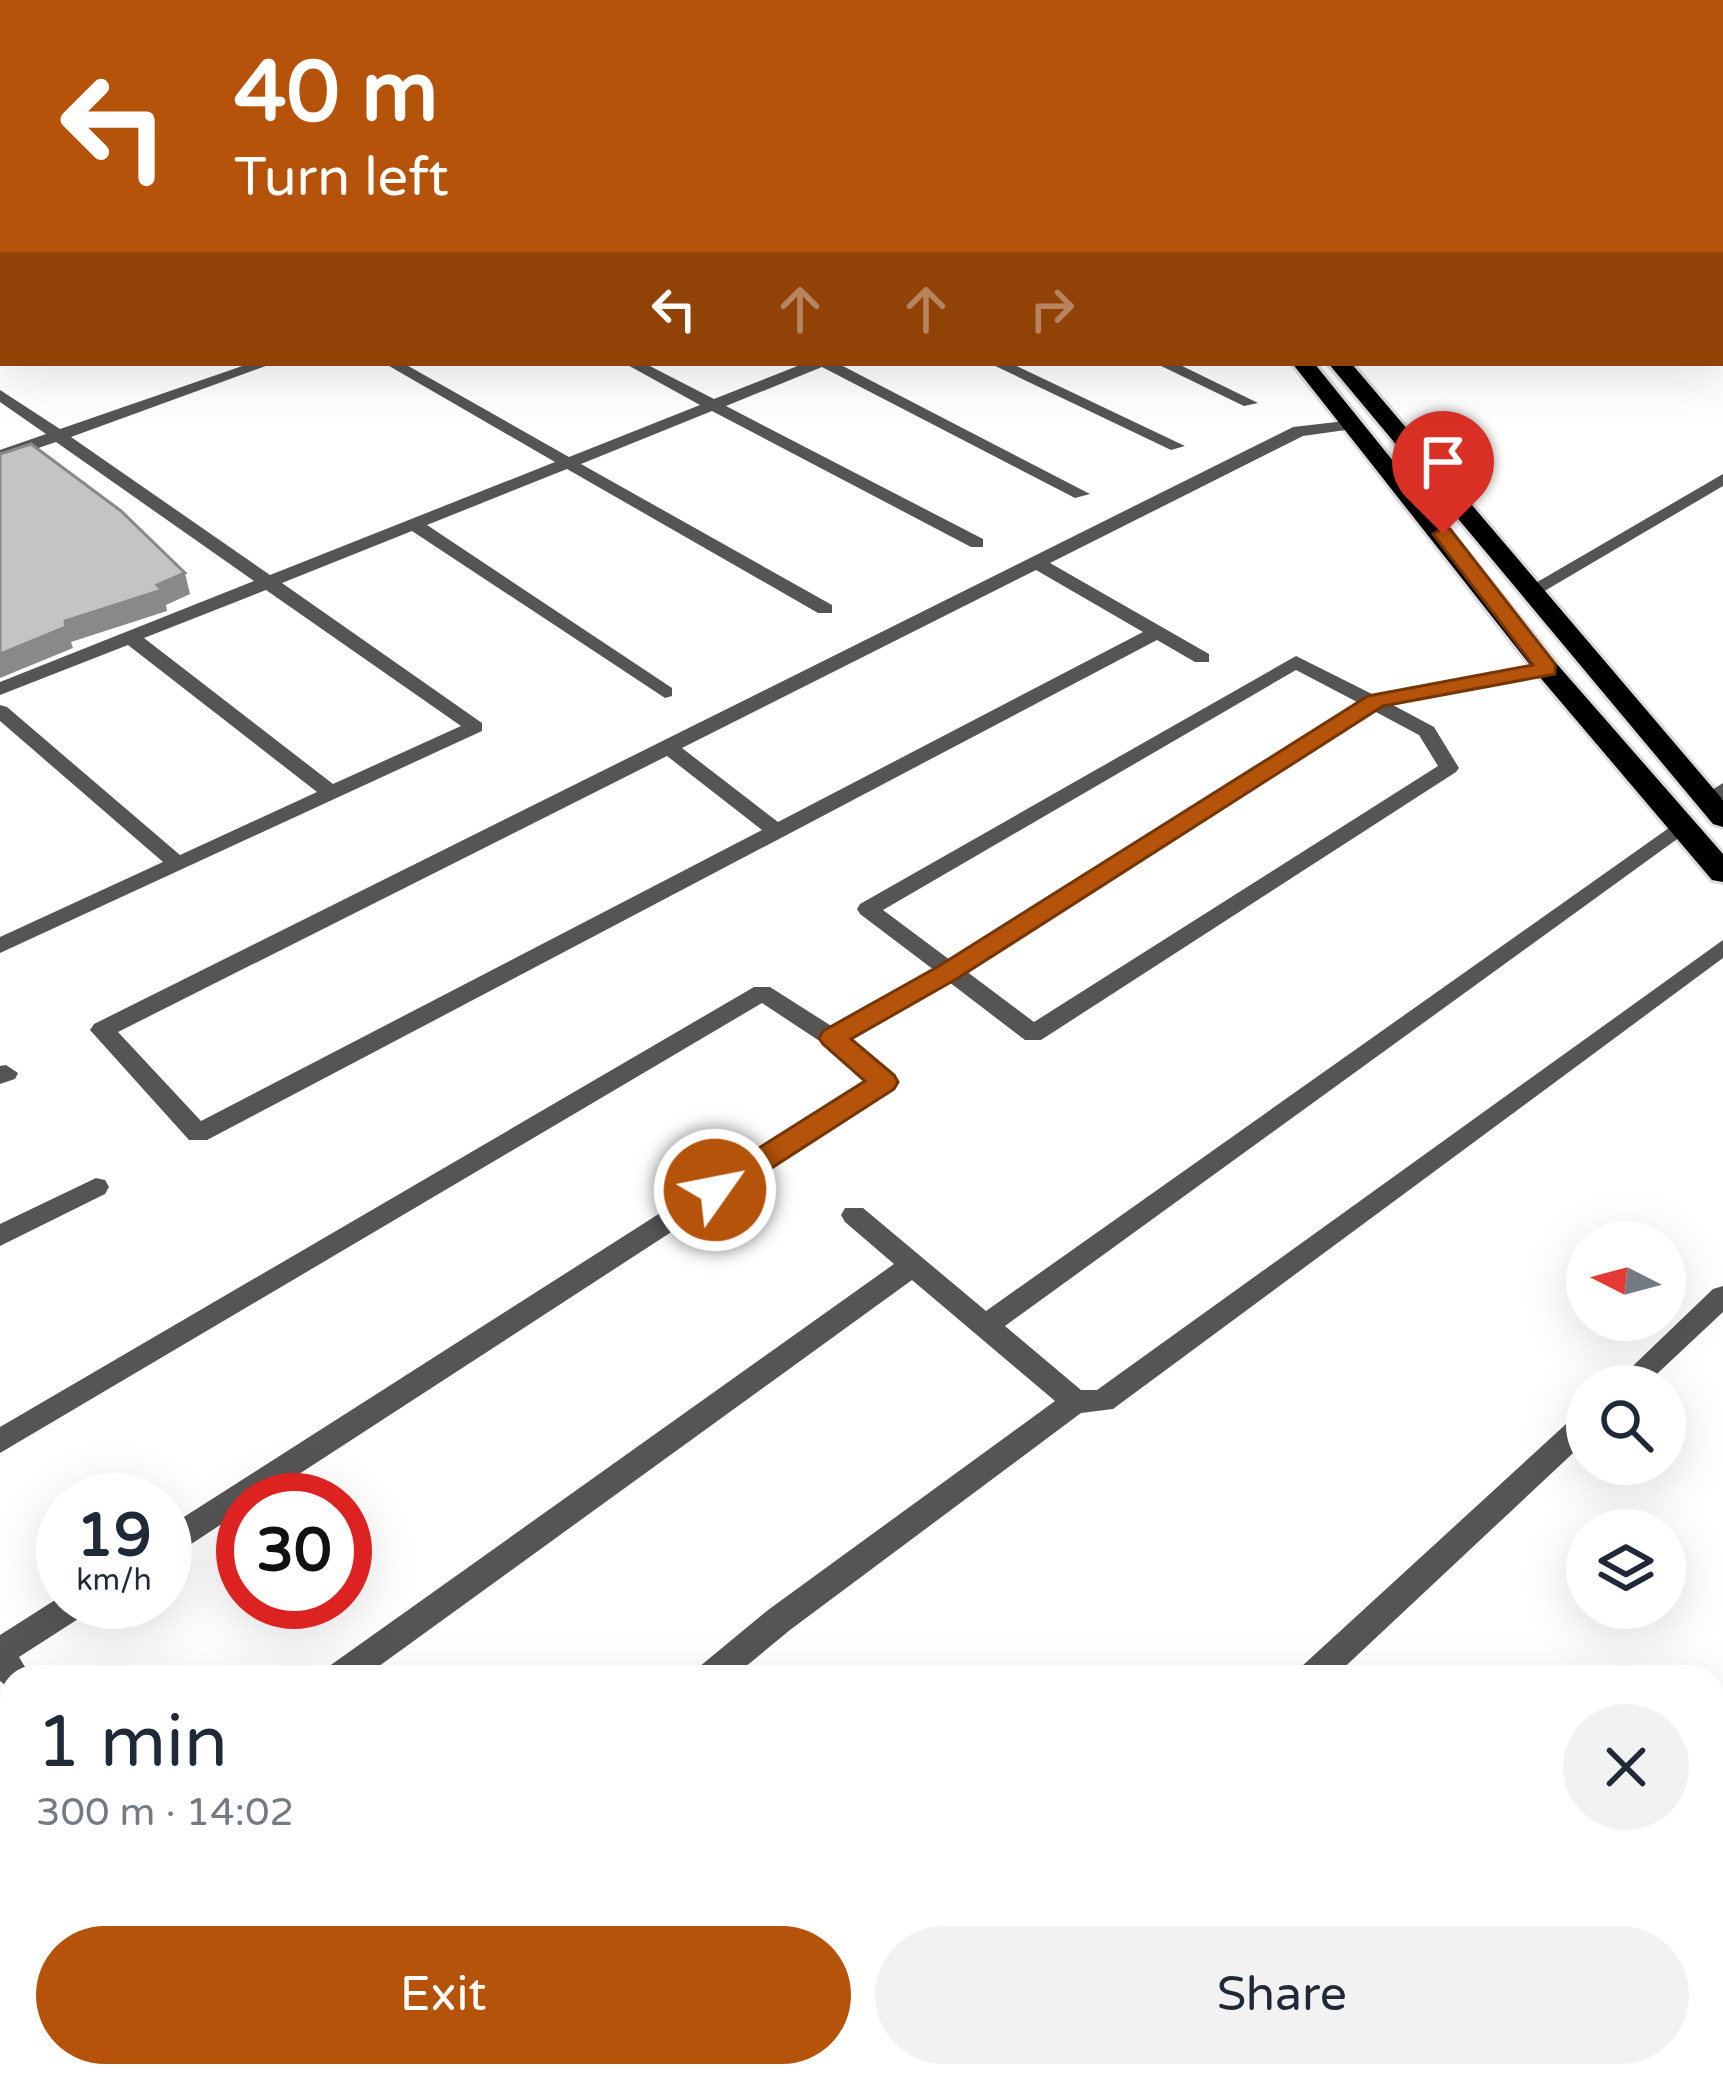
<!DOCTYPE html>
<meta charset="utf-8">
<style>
body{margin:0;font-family:"Varela Round",sans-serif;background:#f2f2f3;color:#1f2937;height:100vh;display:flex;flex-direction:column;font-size:45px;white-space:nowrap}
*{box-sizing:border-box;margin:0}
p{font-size:39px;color:#747a83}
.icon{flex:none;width:66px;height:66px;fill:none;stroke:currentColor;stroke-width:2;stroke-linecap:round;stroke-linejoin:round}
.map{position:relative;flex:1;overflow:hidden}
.details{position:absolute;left:0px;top:1665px;width:1725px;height:423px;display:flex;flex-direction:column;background:#fff;border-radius:36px 36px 0 0;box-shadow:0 12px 48px #0002}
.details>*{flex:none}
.guide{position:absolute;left:0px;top:0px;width:1725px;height:366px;box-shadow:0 12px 48px #0002;background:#b45309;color:#fff;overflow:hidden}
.needle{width:78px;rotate:276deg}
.controls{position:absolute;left:1566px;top:1221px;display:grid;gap:24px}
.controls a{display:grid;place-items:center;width:120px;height:120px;border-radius:50%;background:#fff;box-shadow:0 12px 48px #0002;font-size:60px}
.speed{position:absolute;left:36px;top:1473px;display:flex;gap:24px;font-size:60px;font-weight:700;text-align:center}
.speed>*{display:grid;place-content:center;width:156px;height:156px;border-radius:50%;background:#fff;box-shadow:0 12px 48px #0002;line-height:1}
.speed small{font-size:30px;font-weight:400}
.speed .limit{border:18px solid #d22;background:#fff;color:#111}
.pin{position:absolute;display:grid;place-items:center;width:102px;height:102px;color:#fff;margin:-123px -51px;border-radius:50% 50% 50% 0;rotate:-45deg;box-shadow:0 0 12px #0007}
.pin .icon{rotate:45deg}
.me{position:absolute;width:132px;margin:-66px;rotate:57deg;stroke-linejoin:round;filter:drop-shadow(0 0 9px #0008)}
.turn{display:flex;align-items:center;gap:42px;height:252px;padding:0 36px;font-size:54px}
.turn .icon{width:156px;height:156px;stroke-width:2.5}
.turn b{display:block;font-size:84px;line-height:102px}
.lanes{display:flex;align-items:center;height:114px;padding:0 36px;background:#0003;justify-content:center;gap:60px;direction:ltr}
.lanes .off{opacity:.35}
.round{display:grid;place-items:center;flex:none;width:126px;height:126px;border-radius:63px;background:#f2f2f3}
.summary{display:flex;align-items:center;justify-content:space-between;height:204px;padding:0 36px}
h1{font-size:72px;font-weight:600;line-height:90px}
.action{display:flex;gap:24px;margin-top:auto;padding:24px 36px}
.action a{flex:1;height:138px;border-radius:72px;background:#b45309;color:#fff;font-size:48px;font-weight:600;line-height:138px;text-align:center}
.action a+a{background:#f2f2f3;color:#1f2937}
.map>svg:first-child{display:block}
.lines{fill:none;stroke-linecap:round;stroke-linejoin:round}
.trunk-casing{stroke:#dbdbdb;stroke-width:6}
.service{fill:#555;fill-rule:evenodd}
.minor{fill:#555;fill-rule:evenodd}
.tertiary{fill:#555;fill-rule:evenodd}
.secondary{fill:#222;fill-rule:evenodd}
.trunk{fill:#000;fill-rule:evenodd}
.rail-casing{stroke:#000;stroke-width:8}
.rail{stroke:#fff;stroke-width:4.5;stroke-dasharray:15;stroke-linecap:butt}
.shaded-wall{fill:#898989}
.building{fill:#c4c4c4;stroke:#898989;stroke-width:3}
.route{fill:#b45309;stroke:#753606;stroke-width:3}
</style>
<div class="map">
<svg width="1723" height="2086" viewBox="0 0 1723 2086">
<rect width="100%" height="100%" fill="#fff"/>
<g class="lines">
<!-- trunk casing -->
<g class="trunk-casing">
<path id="trunk" d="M 992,0 L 1009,0 L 1011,3 L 994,3 Z
M 1021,0 L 1038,0 L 1040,3 L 1023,3 Z
M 1292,363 L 1314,363 L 1556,663 L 1723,854 L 1723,882 L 1712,880 L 1538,675 Z
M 1328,363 L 1351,363 L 1723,800 L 1723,827 L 1713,824 Z"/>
</g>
<!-- service -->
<path class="service" d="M 1039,0 L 1050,0 L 1052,3 L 1041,3 Z"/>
<!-- minor -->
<path class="minor" d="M 551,0 L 547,3 L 535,1 L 536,0 Z
M 974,0 L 986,0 L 989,3 L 977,3 Z
M 0,161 L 3,162 L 3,171 L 0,170 Z
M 3,201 L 3,209 L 0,210 L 0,202 Z
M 3,229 L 3,237 L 0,238 L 0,230 Z
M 1722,291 L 1723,291 L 1723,299 L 1722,299 Z
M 251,363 L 274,363 L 71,437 L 270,575 L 555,462 L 384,363 L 403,363 L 569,457 L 700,405 L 624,363 L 644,363 L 714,399 L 805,363 L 837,363 L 1090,494 L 1075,498 L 822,367 L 726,406 L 983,539 L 983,547 L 971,547 L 712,411 L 581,464 L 832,605 L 832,613 L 818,613 L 567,469 L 427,525 L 672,688 L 672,696 L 665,698 L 412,531 L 282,583 L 482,723 L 482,731 L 0,953 L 0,937 L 163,862 L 0,721 L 0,705 L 7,707 L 180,855 L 317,792 L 128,645 L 0,695 L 0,682 L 254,581 L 56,442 L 0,461 L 0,450 L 46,434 L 0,402 L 0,390 L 60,429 ZM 266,590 L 461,726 L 333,784 L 144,638 Z
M 989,363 L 1010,363 L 1185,446 L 1171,450 Z
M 1155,363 L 1176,363 L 1258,403 L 1244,406 Z
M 1354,420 L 1362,425 L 1360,428 L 1303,436 L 1050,563 L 1209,654 L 1209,662 L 1195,662 L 1157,640 L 207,1140 L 189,1140 L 90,1030 L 94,1024 L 1293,427 ZM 1036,570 L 1143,632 L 778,822 L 682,748 ZM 667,756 L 762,830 L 201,1121 L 118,1032 Z
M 1723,474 L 1723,486 L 1536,596 L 1529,598 L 1520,592 Z
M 1296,656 L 1374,695 L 1547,663 L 1557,669 L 1547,675 L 1391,704 L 1434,727 L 1459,768 L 1456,772 L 1041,1040 L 1025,1040 L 949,982 L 849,1039 L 893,1076 L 896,1082 L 893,1088 L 259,1500 L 243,1500 L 243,1510 L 176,1554 L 165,1558 L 165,1529 L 867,1081 L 824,1044 L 762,1003 L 0,1453 L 0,1427 L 754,987 L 770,987 L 833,1027 L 934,970 L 860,914 L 857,909 L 860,904 ZM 1296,670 L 1359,703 L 950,960 L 883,910 ZM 1374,711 L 1419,735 L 1438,766 L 1034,1022 L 966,971 Z
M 1723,783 L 1723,799 L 1714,804 L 1700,804 L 1696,800 Z
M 1683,818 L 1691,819 L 1694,824 L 1691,829 L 1005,1326 L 1081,1390 L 1097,1390 L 1723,940 L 1723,958 L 1113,1409 L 1081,1413 L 790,1630 L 733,1677 L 694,1677 L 699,1667 L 768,1610 L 1055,1401 L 912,1280 L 364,1677 L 323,1677 L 328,1667 L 894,1264 L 845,1222 L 841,1215 L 845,1208 L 863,1208 L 986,1311 Z
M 6,1065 L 18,1073 L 15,1079 L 0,1084 L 0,1066 Z
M 96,1178 L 105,1180 L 109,1187 L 105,1194 L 0,1246 L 0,1224 Z
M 1723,1286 L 1723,1312 L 1644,1386 L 1612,1386 L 1713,1289 Z
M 1587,1410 L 1587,1440 L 1334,1677 L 1296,1677 L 1301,1667 L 1577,1414 Z
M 63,1595 L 63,1602 L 93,1602 L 89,1612 L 19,1657 L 31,1677 L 12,1677 L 12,1690 L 0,1681 L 0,1635 Z
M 231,2076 L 267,2076 L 264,2086 L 228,2086 Z
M 856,2076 L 899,2076 L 895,2086 L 852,2086 Z"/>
<!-- tertiary -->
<path class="tertiary" d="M 1722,168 L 1723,168 L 1723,177 L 1722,177 Z
M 1722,334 L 1723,334 L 1723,344 L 1722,344 Z"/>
<!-- secondary -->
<path class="secondary" d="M 1722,43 L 1723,43 L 1723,51 L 1722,51 Z"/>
<!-- trunk -->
<use href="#trunk" class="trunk"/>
<!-- rail casing -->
<g class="rail-casing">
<path id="rail" d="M 1311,0 L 1328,3"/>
</g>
<!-- rail -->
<use href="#rail" class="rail"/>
</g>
<!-- shaded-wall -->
<path class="shaded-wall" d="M 368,0 L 405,0 L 393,3 L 356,3 Z
M 185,573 L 190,594 L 166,605 L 167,611 L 71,642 L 73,648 L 0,678 L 0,654 L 65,621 Z"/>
<!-- building -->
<path class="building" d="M 0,0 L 368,0 L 356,3 L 3,3 L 3,19 L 0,18 Z
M 31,444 L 121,511 L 185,573 L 157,585 L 162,590 L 65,621 L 66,627 L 0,654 L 0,454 Z"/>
<!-- route -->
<path class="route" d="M 1443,528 L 1450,529 L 1555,664 L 1555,674 L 1383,706 L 958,978 L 851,1039 L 894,1075 L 898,1082 L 894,1089 L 725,1198 L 705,1198 L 700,1190 L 705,1182 L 865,1081 L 823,1044 L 819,1038 L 823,1031 L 939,966 L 1368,696 L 1533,665 L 1433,534 Z"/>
</svg>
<div class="controls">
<a><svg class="needle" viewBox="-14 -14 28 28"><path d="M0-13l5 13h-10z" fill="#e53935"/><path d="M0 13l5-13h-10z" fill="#747a83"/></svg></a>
<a><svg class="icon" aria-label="search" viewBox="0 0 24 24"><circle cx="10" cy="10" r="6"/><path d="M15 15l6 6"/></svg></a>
<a><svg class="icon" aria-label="layers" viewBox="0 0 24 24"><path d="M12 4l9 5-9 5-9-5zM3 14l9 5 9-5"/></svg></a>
</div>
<div class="speed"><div>19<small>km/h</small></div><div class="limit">30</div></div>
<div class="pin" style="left:1443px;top:534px;background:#d93025"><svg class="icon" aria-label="arrive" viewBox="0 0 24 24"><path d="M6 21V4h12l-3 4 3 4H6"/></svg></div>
<svg class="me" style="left:715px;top:1190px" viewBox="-20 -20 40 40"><circle r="17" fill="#b45309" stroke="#fff" stroke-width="3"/><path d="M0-11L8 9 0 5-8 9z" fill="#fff"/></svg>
<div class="guide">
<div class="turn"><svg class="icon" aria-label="left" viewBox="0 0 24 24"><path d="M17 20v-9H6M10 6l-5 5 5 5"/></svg><div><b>40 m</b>Turn left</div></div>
<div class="lanes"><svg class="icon" aria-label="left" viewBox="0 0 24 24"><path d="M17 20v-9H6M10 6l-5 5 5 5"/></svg><svg class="icon off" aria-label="ahead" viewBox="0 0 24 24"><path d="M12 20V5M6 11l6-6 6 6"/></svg><svg class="icon off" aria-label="ahead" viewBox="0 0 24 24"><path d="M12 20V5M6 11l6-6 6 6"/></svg><svg class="icon off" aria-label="right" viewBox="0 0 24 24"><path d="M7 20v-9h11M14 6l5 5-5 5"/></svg></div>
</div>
<section class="details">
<div class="summary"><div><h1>1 min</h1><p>300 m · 14:02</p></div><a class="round"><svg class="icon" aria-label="close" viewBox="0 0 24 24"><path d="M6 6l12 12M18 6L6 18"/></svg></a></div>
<div class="action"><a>Exit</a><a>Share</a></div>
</section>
</div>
